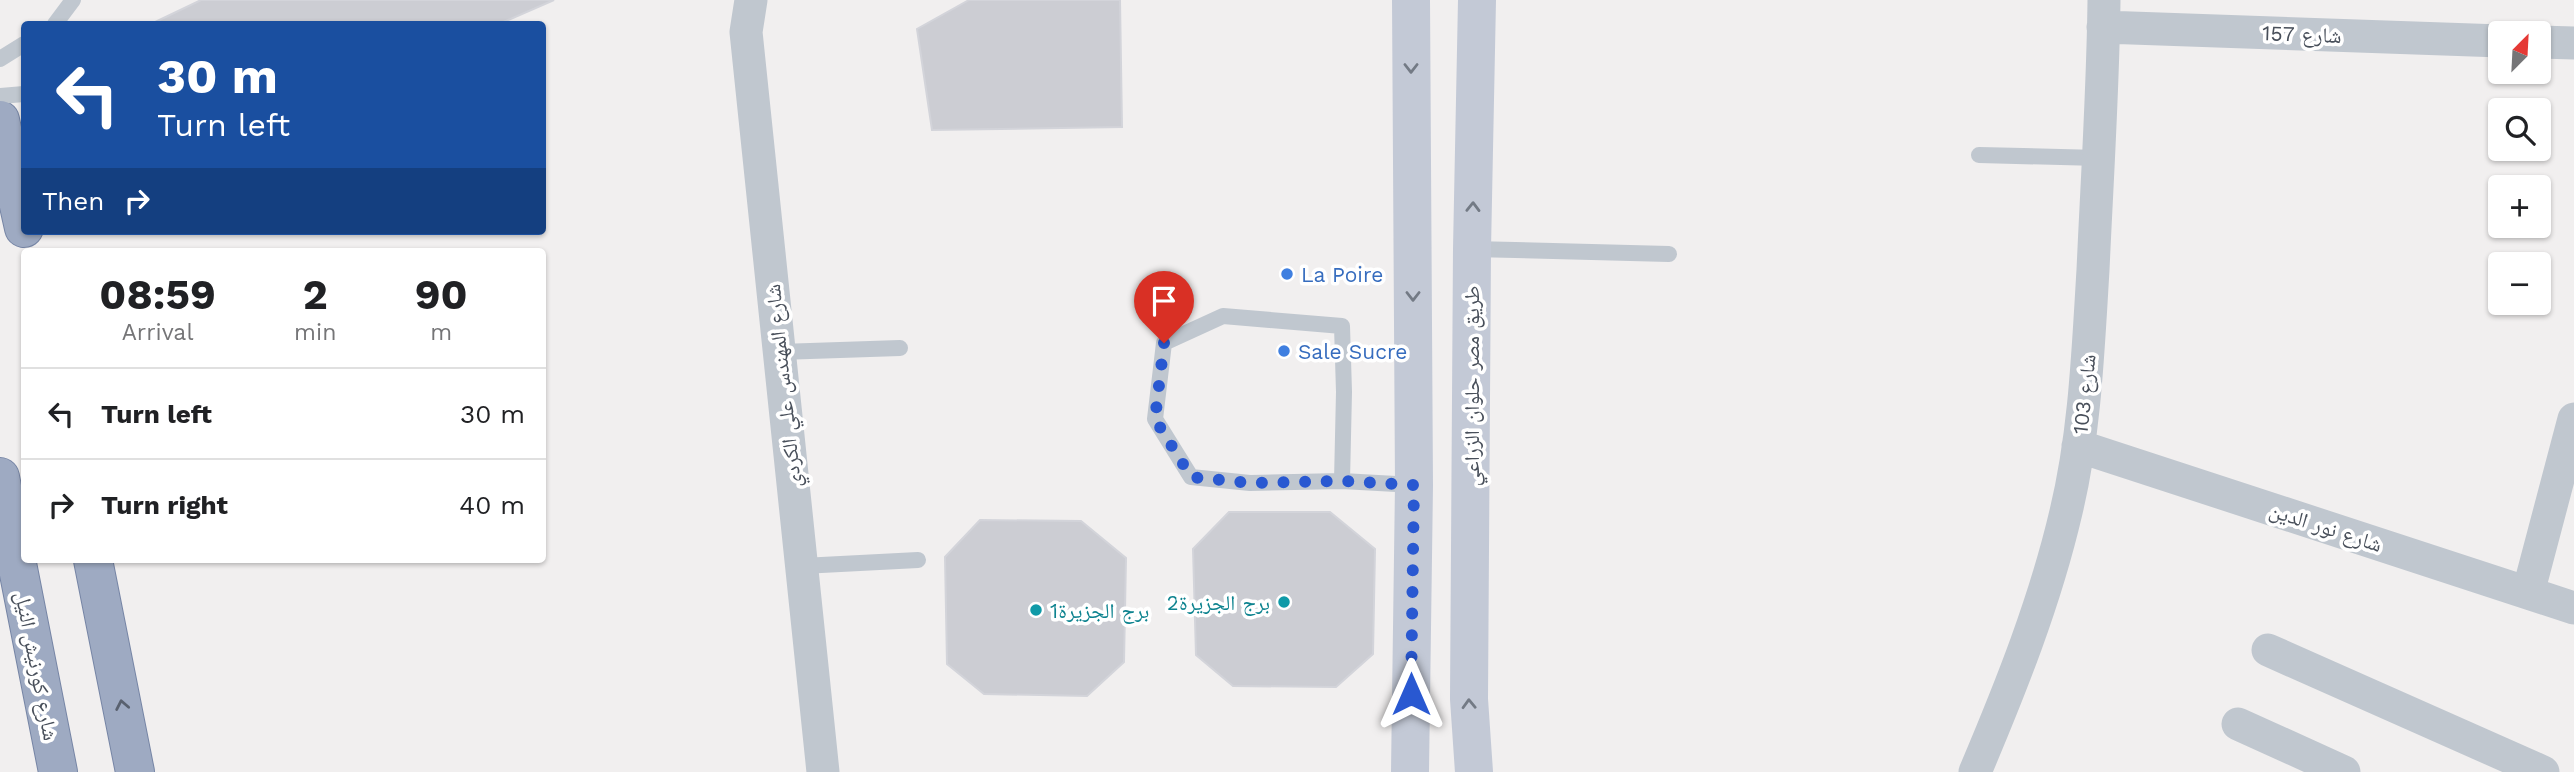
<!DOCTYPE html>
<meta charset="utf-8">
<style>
body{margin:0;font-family:"Work Sans","Noto Naskh Arabic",sans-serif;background:#f6f6f6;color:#202124;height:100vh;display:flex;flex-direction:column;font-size:26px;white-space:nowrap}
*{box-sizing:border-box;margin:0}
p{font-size:23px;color:#757577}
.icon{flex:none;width:38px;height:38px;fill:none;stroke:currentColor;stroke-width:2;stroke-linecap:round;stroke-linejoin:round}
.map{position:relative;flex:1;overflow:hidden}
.panel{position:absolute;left:21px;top:248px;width:525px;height:315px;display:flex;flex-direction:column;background:#fff;border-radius:7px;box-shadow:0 2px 5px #0004}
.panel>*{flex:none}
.banner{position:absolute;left:21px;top:21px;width:525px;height:214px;border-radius:7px;box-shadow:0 2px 5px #0004;background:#1a4fa0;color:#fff;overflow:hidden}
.needle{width:46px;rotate:24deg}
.controls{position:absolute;left:2488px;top:21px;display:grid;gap:14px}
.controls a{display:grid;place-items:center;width:63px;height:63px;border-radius:7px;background:#fff;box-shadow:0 2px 5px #0004;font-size:35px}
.pin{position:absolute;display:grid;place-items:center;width:60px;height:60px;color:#fff;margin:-72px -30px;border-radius:50% 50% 50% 0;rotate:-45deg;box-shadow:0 0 7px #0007}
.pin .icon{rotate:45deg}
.me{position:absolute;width:77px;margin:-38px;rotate:0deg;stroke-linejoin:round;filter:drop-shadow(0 0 5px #0008)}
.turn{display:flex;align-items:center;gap:24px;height:147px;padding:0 21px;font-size:32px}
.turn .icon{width:91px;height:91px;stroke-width:2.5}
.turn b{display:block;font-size:49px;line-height:60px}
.then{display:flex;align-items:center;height:66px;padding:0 21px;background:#0003;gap:14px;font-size:26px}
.eta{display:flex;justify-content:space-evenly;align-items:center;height:119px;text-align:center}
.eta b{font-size:42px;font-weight:700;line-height:49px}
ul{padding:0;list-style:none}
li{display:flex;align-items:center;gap:21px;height:91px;padding:0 21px;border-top:2px solid #e0e0e0}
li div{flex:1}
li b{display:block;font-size:26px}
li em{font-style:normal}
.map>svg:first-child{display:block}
.building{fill:#cccdd3;stroke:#d3d4da;stroke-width:2}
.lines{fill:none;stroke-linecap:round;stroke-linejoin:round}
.trunk-casing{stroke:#7685a5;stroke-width:40}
.service{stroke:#c0c7cf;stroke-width:16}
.minor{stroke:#c0c7cf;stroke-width:33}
.secondary{stroke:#c3c9d6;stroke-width:38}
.trunk{stroke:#9eaac2;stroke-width:38}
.oneway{stroke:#737a85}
.oneway2{stroke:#59616f}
.route{stroke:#2958d1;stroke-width:12;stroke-dasharray:0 21.6}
.shop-dot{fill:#3f7fe0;stroke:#fff;stroke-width:2.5}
.culture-dot{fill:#0f9aa8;stroke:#fff;stroke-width:2.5}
.labels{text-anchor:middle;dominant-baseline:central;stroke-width:7;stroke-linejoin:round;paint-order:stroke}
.street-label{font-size:21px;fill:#484f5a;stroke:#fff}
.shop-label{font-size:21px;fill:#366cbe;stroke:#fff;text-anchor:start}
.culture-label{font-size:21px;fill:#0d838f;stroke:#fff;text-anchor:end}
</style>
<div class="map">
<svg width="2574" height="772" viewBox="0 0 2574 772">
<rect width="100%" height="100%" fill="#f1efef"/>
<!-- building -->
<path class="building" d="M 201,0 L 554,0 L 499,24 L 151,24 Z
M 969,0 L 1120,0 L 1122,127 L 932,130 L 917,29 Z
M 1229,512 L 1330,512 L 1375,549 L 1373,654 L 1336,687 L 1233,686 L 1196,655 L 1193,549 Z
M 980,520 L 1081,521 L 1126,558 L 1124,662 L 1087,696 L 984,694 L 947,664 L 945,557 Z"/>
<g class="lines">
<!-- trunk casing -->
<g class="trunk-casing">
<path id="trunk" d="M 0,120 L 24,228
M 0,477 L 58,772
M 93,560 L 135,772"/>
</g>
<!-- service -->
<path class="service" d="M 55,24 L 73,0
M 0,59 L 24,44
M 0,96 L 24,94
M 1979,155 L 2099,158
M 1472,249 L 1669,254
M 780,352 L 900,348
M 1342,481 L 1344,392 L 1342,326 L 1223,316 L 1164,343 L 1155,419 L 1191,477 L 1250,483 L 1342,481 L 1414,485
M 802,566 L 918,560"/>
<!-- minor -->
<path class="minor" d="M 751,0 L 746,32 L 823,772
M 2103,27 L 2501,41
M 2539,42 L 2574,43
M 2078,446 L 2574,608
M 2528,593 L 2574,419
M 2268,650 L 2543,772
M 2238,724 L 2344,772
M 1975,772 C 2011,687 2045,602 2066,512 C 2085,433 2088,351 2093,270 C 2097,180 2103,90 2104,0"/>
<!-- secondary -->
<path class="secondary" d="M 1410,772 L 1414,485 L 1411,0
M 1474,772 L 1469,699 L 1472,249 L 1477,0"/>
<!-- trunk -->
<use href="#trunk" class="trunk"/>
</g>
<!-- one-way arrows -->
<defs><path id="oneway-chevron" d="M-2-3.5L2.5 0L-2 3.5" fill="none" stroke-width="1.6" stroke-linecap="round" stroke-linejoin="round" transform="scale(1.75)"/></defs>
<g class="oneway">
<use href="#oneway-chevron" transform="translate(1411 68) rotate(90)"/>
<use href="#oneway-chevron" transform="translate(1473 207) rotate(-89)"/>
<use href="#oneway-chevron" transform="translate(1413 296) rotate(90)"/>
<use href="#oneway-chevron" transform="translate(1469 704) rotate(-92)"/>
</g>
<use class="oneway2" href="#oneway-chevron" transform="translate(122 705) rotate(-101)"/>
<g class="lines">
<!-- route -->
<path class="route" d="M 1164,343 L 1155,419 L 1191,477 L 1250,483 L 1342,481 L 1414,485 L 1411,694"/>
</g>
<!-- markers -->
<g class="shop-dot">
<circle cx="1287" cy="274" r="7"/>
<circle cx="1284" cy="351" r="7"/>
</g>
<g class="culture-dot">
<circle cx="1284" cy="602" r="7"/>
<circle cx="1036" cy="610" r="7"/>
</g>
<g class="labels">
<!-- street labels -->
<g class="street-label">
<text transform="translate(2302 34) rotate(2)">شارع 157</text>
<text transform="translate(783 386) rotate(-96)">شارع المهندس علي الكردي</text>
<text transform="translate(1471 386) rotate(-90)">طريق مصر حلوان الزراعي</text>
<text transform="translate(2084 394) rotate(-84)">شارع 103</text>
<text transform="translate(2326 527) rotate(18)">شارع نور الدين</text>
<text transform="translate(37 666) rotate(79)">شارع كورنيش النيل</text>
</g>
<!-- shop labels -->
<g class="shop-label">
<text x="1301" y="274">La Poire</text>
<text x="1298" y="351">Sale Sucre</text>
</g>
<!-- culture labels -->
<g class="culture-label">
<text x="1270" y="602">برج الجزيرة2</text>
<text x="1050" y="610" text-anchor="start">برج الجزيرة1</text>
</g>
</g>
</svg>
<div class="controls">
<a><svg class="needle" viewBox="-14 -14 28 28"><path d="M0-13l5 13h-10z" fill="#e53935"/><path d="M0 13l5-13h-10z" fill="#757577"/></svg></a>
<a><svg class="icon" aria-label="search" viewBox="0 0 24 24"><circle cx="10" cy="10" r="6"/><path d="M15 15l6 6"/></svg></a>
<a>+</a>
<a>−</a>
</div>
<div class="pin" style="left:1164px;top:343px;background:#d93025"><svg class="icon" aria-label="arrive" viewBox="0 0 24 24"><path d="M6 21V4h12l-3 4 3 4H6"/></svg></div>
<svg class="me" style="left:1411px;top:694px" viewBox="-20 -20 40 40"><path d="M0-17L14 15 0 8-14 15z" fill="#2958d1" stroke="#fff" stroke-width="4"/></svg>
<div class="banner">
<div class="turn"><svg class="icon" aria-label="left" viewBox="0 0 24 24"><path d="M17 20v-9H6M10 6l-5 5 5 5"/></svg><div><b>30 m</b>Turn left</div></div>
<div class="then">Then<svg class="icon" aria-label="right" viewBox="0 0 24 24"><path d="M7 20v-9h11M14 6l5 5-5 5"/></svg></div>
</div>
<section class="panel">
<div class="eta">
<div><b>08:59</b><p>Arrival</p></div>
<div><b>2</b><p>min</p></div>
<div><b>90</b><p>m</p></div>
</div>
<ul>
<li><svg class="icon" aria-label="left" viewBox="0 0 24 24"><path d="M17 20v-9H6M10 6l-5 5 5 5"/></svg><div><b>Turn left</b></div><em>30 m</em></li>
<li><svg class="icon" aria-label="right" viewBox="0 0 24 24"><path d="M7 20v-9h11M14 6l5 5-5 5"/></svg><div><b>Turn right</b></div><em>40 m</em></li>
</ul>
</section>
</div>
